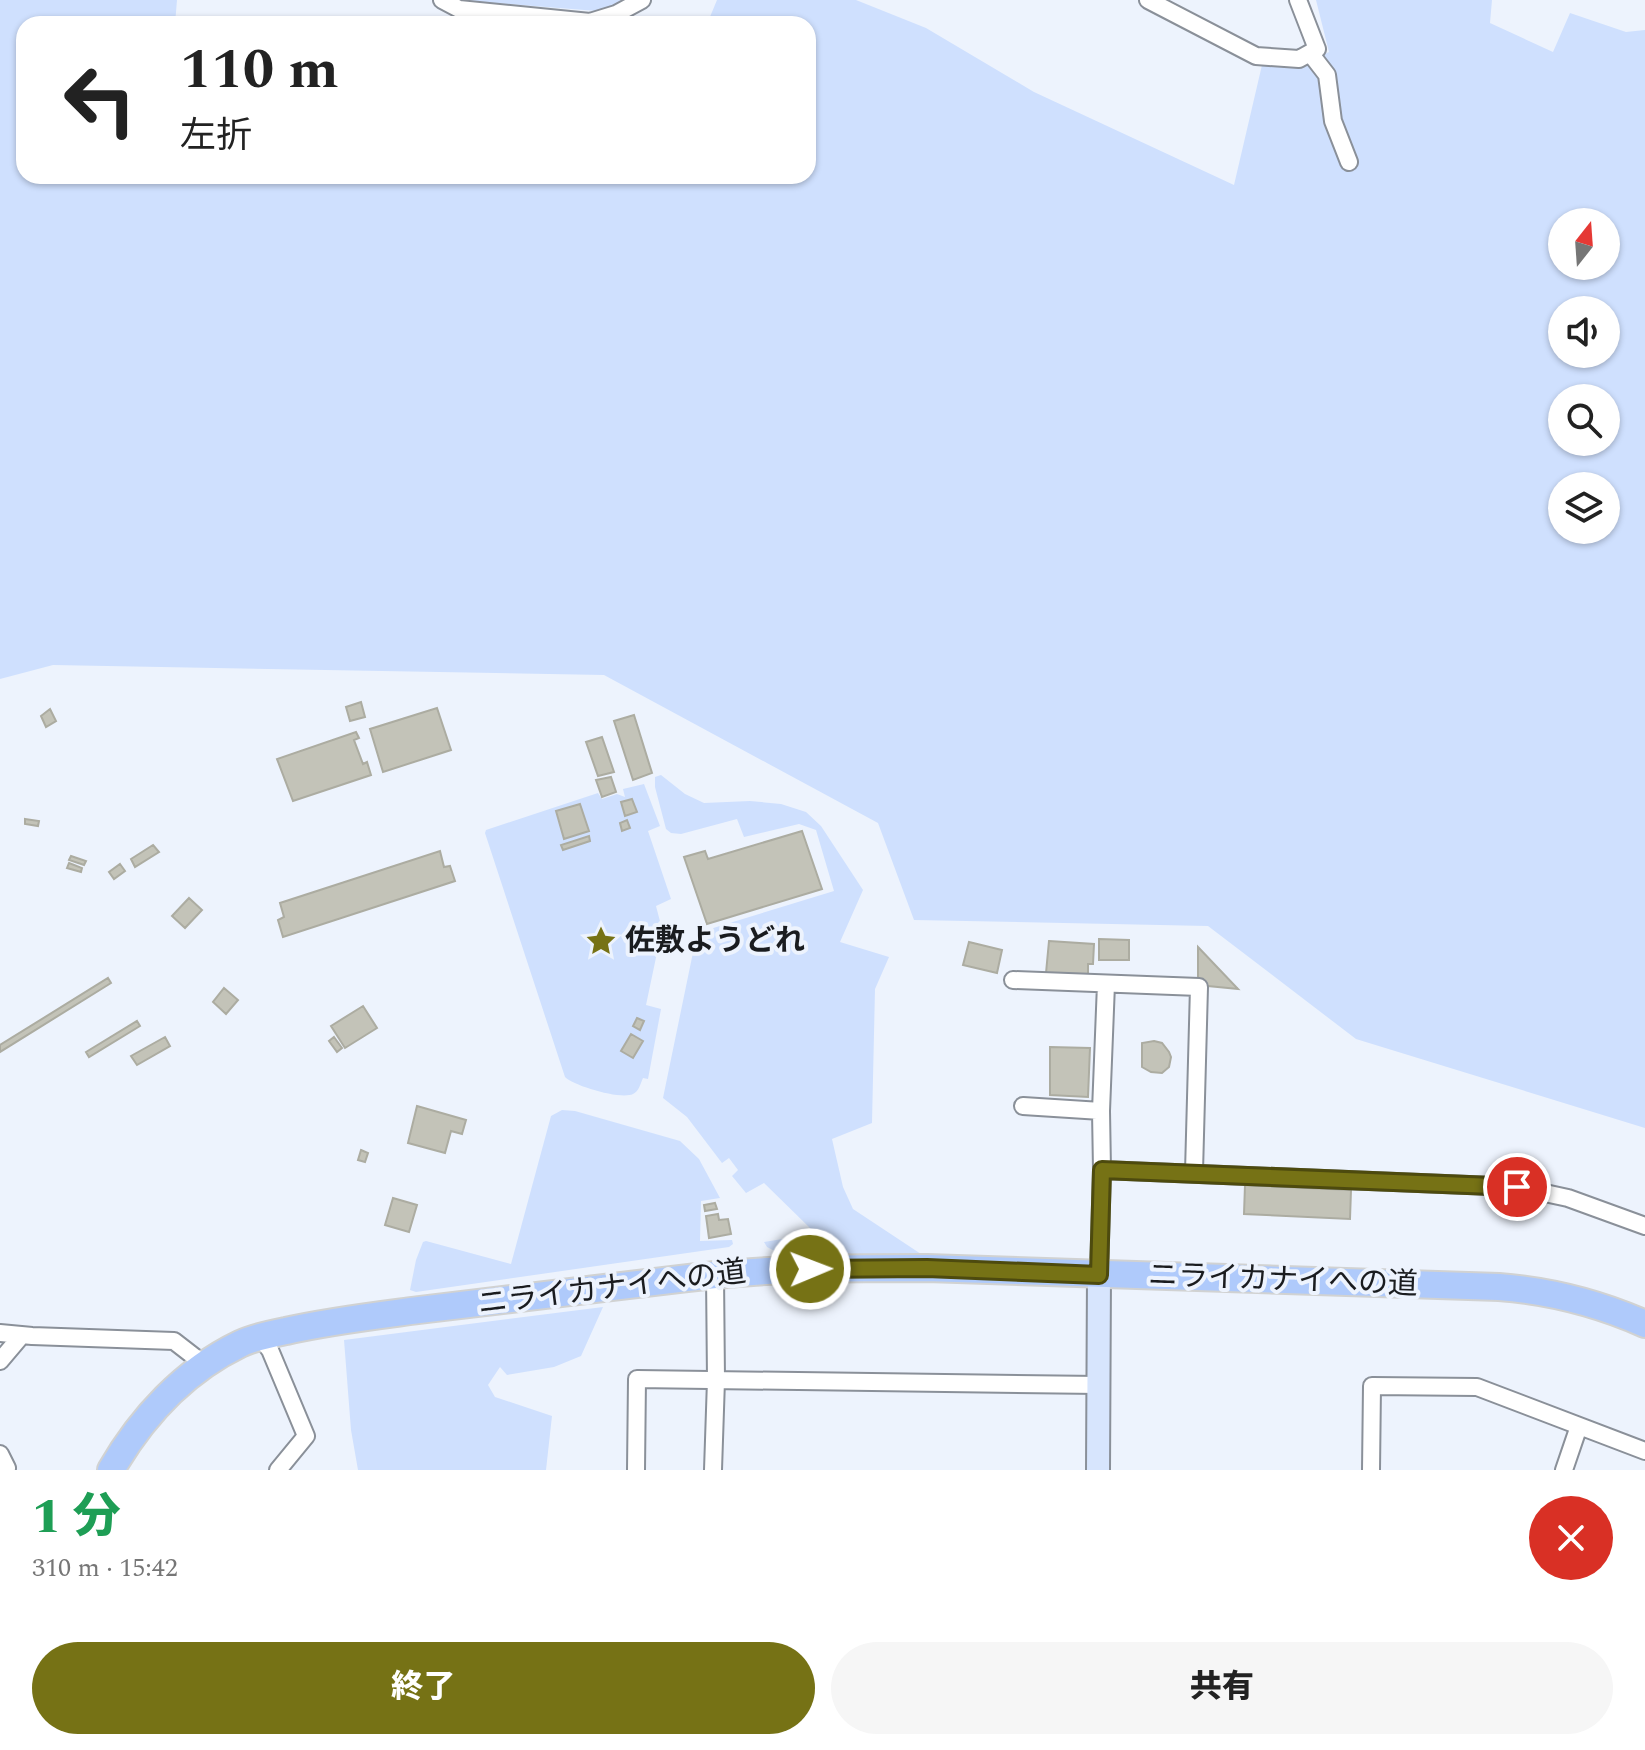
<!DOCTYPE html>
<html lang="ja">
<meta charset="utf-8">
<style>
body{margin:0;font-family:Spectral,"Noto Sans JP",serif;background:#f6f6f6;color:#222;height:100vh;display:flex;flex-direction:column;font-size:30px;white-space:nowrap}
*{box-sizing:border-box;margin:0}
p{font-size:26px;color:#767676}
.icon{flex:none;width:44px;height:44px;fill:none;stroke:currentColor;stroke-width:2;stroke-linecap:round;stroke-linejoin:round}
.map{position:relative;height:1470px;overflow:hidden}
.side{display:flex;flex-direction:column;background:#fff;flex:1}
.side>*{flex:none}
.banner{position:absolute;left:16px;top:16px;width:800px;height:168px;border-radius:24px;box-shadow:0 2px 6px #0004;background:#fff;color:#222;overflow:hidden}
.needle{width:52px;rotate:17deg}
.buttons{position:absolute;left:1548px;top:208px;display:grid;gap:16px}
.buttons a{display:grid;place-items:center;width:72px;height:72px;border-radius:50%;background:#fff;box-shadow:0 2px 6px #0004;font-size:40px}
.pin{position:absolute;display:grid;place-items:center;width:68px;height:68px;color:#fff;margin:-34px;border:4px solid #fff;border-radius:50%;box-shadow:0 2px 8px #0007}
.me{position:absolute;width:88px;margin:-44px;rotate:89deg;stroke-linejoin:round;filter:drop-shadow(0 0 6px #0008)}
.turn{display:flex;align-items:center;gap:28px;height:168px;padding:0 32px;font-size:36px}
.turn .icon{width:104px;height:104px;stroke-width:2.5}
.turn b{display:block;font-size:56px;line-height:68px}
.round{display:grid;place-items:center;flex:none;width:84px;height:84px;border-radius:42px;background:#f6f6f6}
.summary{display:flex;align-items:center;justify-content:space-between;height:136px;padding:0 32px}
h1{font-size:48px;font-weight:800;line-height:60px;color:#1e9e55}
.primary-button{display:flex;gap:16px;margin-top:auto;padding:16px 32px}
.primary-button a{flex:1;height:92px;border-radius:48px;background:#767215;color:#fff;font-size:32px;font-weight:800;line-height:92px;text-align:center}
.primary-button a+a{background:#f6f6f6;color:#222}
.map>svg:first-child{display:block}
.green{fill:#cfe0fe;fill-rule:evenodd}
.building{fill:#c3c3b8;stroke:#acaca1;stroke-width:2}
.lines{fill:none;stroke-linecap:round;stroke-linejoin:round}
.street-casing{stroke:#8a9099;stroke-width:20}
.secondary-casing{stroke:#8a9099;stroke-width:26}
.primary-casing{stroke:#d1d2d2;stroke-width:30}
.street{stroke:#fff;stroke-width:16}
.secondary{stroke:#d7e5fd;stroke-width:22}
.primary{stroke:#afcafb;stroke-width:26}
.route-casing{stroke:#4d4a0e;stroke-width:20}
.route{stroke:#767215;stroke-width:14}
.labels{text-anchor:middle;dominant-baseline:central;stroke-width:8;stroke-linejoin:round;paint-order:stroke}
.poi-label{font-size:30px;font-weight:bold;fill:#1a1c1f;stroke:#edf3fd;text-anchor:start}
.street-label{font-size:30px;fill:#1a1c1f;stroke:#edf3fd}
</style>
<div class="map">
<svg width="1645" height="1470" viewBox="0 0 1645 1470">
<rect width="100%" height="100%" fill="#edf3fd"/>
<!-- green -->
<path class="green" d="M 0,0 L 177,0 L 175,24 L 24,24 L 24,176 L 808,176 L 808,24 L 707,24 L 717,0 L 856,0 L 926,28 L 1034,92 L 1234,185 L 1262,65 L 1305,63 L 1329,52 L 1316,0 L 1492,0 L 1490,23 L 1553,52 L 1570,13 L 1626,32 L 1645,30 L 1645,1128 L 1356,1039 L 1208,926 L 914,920 L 878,823 L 604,675 L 53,665 L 0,679 ZM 1562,222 L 1606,222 L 1606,266 L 1562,266 ZM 1562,310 L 1606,310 L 1606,354 L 1562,354 ZM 1562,398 L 1606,398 L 1606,442 L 1562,442 ZM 1562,486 L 1606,486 L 1606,530 L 1562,530 Z
M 455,0 L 627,0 L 614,7 L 597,11 Z
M 661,775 L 685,794 L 704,803 L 750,801 L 781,804 L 806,812 L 821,826 L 863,890 L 840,942 L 889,957 L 875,989 L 872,1123 L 832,1139 L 843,1187 L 853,1209 L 924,1256 L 786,1257 L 767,1247 L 764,1242 L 807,1235 L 810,1228 L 764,1183 L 746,1193 L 732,1176 L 738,1170 L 729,1158 L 722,1163 L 687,1117 L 663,1098 L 697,933 L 834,891 L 816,830 L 799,824 L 744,837 L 737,819 L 681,834 L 671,833 L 666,829 L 655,787 L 655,777 Z
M 644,784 L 660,826 L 648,831 L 671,899 L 656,906 L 662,929 L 646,1005 L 661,1009 L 648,1079 L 643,1078 C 640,1085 639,1091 633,1094 C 621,1100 574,1086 565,1077 L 485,833 L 486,830 L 598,793 L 602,799 L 617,794 L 625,797 L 623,789 Z
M 562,1110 L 575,1111 L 680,1141 L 699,1159 L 720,1198 L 701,1201 L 700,1241 L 732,1240 L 733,1244 L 729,1247 L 416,1292 L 410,1290 L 416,1260 L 423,1242 L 426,1241 L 511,1264 L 551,1116 Z
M 603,1307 L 581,1356 L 554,1367 L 507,1375 L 500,1367 L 488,1385 L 495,1397 L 552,1416 L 546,1470 L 358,1470 L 351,1430 L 344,1340 Z"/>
<!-- building -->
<path class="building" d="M 361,702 L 365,717 L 350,721 L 346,707 Z
M 437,708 L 451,750 L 383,772 L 370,729 Z
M 50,709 L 56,721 L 46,727 L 41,716 Z
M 634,715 L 652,773 L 633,780 L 614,721 Z
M 356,732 L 359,738 L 354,740 L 363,764 L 367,762 L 371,775 L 293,801 L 277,759 Z
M 602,737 L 614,772 L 598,776 L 586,742 Z
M 611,777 L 616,792 L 602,797 L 596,780 Z
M 632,799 L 637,812 L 625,816 L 621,802 Z
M 580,804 L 589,831 L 564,839 L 556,811 Z
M 25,819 L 39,821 L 38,826 L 25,824 Z
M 627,820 L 630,828 L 622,831 L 620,823 Z
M 802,831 L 822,889 L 707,924 L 684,857 L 705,851 L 708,859 Z
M 589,836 L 590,841 L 563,850 L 561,845 Z
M 153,845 L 159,852 L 135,867 L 131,859 Z
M 440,851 L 444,867 L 450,866 L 455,881 L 283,937 L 278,920 L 284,917 L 280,903 Z
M 71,856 L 86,861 L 84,865 L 69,860 Z
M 69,863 L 82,868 L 81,872 L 67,868 Z
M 120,864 L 125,871 L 114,879 L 109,872 Z
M 189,898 L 202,910 L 185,928 L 172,916 Z
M 1099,939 L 1129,940 L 1129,960 L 1099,960 Z
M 1049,941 L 1094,944 L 1093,964 L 1088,964 L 1088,976 L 1046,973 Z
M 969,942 L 1002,950 L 997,973 L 963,965 Z
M 1198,947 L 1238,989 L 1198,985 Z
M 108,978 L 111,983 L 0,1052 L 0,1045 Z
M 224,988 L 238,1000 L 226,1014 L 213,1002 Z
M 363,1006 L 377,1028 L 345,1048 L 331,1026 Z
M 637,1018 L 644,1021 L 640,1030 L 633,1026 Z
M 137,1021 L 140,1026 L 89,1057 L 86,1052 Z
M 631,1034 L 643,1041 L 633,1058 L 621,1051 Z
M 165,1037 L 170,1046 L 137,1065 L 131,1056 Z
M 334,1037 L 342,1048 L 337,1052 L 329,1041 Z
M 1154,1041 L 1162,1043 L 1169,1052 L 1171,1057 L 1169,1067 L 1162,1073 L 1151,1072 L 1142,1067 L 1142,1043 Z
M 1050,1047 L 1090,1048 L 1088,1097 L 1050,1095 Z
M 417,1106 L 466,1120 L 462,1134 L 451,1131 L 445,1153 L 408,1143 Z
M 361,1150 L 368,1153 L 365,1162 L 358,1160 Z
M 1245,1185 L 1351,1190 L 1350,1219 L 1244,1214 Z
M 393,1198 L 417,1205 L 409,1232 L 385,1225 Z
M 715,1203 L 717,1209 L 705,1211 L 704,1205 Z
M 718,1214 L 719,1220 L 728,1219 L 731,1234 L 709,1238 L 706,1216 Z"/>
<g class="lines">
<!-- street casing -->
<g class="street-casing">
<path id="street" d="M 442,0 L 459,9 L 590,22 L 616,14 L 642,0
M 1148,0 L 1256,56 L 1299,59 L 1317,49 L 1298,0
M 1310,53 L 1327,75 L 1333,121 L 1349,162
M 1013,980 L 1199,987 L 1194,1172
M 1023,1106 L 1101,1111
M 1102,1170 L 1517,1187 L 1568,1198 L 1645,1226
M 1099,1275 L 1102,1170 L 1101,1111 L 1106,984
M 0,1333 L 32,1336 L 174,1341 L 205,1365
M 260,1337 L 270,1350 L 306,1436 L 278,1470
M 0,1361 L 22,1335
M 0,1454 L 7,1468 L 6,1470
M 636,1470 L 637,1379 L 1099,1385
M 713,1470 L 716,1380 L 715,1275
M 1371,1470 L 1372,1386 L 1477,1387 L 1645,1451
M 1564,1470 L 1579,1426"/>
</g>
<!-- secondary casing -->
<g class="secondary-casing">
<path id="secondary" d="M 1098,1470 L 1099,1275"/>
</g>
<!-- primary casing -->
<g class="primary-casing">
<path id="primary" d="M 111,1470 C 141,1418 184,1371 240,1344 C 254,1337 271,1334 286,1331 C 330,1321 374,1316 419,1310 C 517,1298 616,1286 715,1275 C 786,1268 856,1268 927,1268 L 1499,1287 C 1550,1291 1598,1303 1645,1324"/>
</g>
<!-- street -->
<use href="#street" class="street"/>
<!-- secondary -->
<use href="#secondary" class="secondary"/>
<!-- primary -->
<use href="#primary" class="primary"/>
</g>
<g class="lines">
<!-- route casing -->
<g class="route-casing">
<path id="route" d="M 810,1269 L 927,1268 L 1099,1275 L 1102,1170 L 1517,1187"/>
</g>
<!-- route -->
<use href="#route" class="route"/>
</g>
<!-- icons -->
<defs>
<g id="sight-bare" transform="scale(2.4)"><path d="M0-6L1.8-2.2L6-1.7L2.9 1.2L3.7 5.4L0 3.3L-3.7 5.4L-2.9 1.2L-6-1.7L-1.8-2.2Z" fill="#767215" stroke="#edf3fd" stroke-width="2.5" paint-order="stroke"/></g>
</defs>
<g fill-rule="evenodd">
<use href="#sight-bare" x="601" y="941"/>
</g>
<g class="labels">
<!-- poi labels -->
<g class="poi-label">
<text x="625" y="941">佐敷ようどれ</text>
</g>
<!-- street labels -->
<g class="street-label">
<text transform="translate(1283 1280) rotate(2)">ニライカナイへの道</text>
<text transform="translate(612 1288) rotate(-7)">ニライカナイへの道</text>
</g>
</g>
</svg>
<div class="buttons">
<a><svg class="needle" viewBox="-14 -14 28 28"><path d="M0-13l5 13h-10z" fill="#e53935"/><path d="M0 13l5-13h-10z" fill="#767676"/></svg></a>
<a><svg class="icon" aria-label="sound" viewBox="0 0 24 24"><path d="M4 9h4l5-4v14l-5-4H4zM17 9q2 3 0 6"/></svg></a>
<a><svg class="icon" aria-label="search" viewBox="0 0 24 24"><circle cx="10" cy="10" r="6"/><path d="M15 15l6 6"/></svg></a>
<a><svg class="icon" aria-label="layers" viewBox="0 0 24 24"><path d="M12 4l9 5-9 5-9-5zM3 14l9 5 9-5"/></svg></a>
</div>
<div class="pin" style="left:1517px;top:1187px;background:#d93025"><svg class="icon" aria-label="arrive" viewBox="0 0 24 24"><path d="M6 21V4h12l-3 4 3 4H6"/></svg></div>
<svg class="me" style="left:810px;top:1269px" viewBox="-20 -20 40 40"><circle r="17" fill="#767215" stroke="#fff" stroke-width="3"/><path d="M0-11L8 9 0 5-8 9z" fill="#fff"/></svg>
<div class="banner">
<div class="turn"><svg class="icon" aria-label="left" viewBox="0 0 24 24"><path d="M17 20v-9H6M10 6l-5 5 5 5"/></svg><div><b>110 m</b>左折</div></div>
</div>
</div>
<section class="side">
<div class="summary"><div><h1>1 分</h1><p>310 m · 15:42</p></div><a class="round" style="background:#d93025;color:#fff"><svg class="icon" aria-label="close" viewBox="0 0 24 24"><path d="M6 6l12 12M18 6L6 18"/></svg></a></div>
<div class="primary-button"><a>終了</a><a>共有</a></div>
</section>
